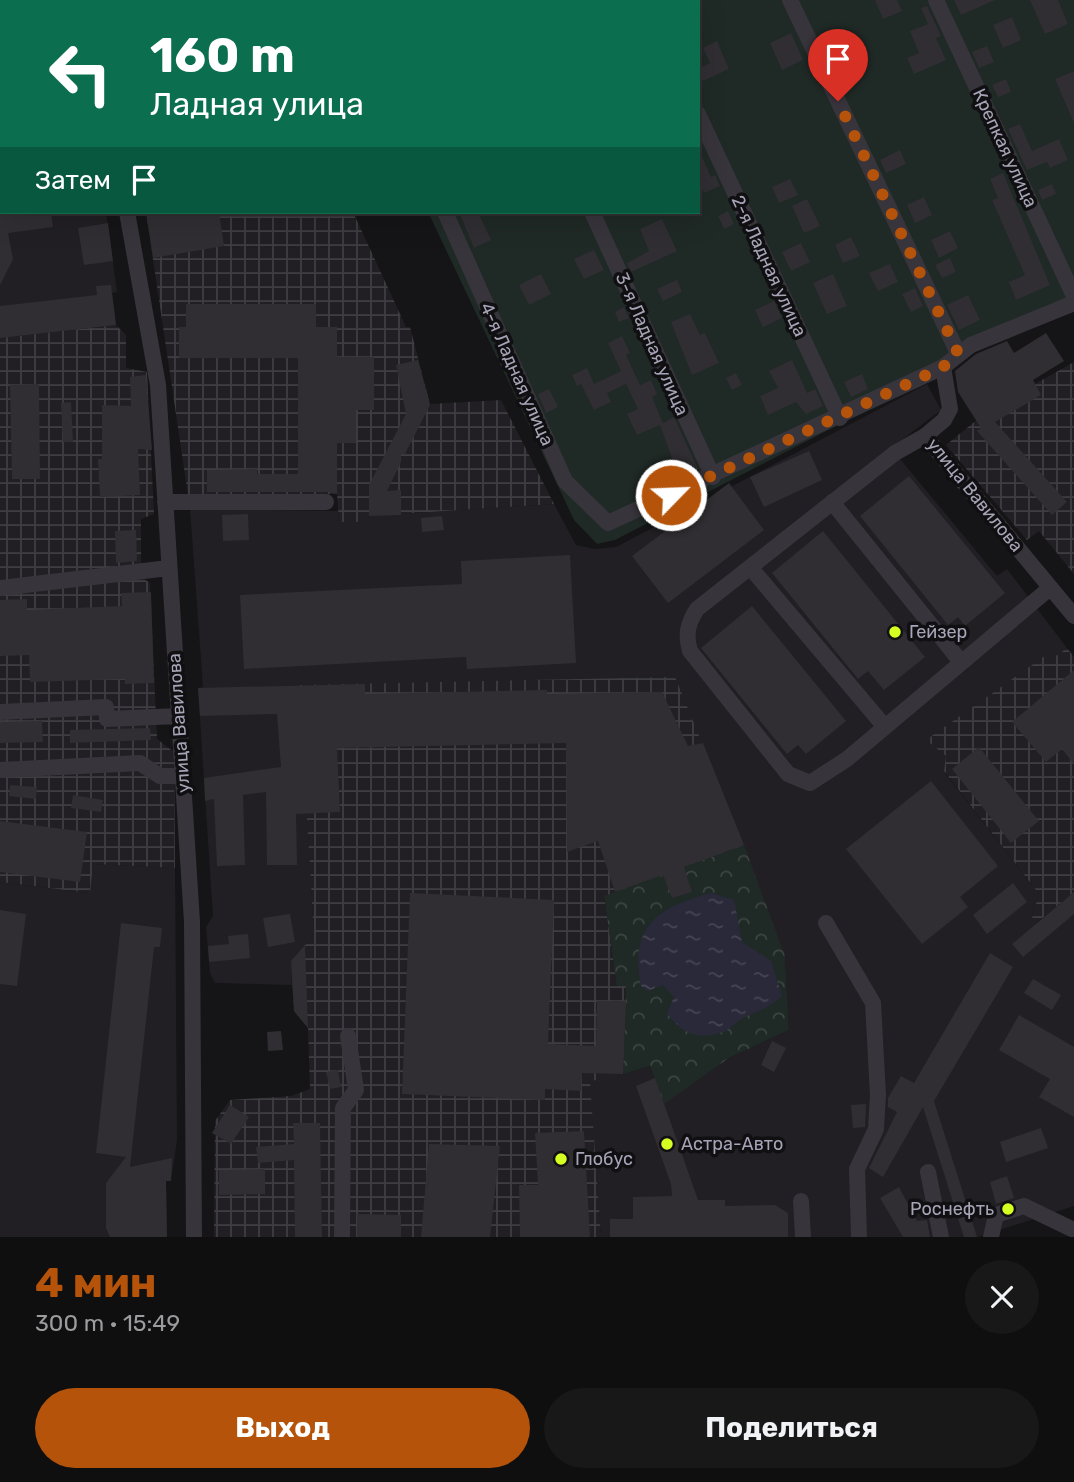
<!DOCTYPE html>
<html lang="ru">
<meta charset="utf-8">
<style>
body{margin:0;font-family:Rubik,sans-serif;background:#191819;color:#f1f3f6;height:100vh;display:flex;flex-direction:column;font-size:26px;white-space:nowrap}
*{box-sizing:border-box;margin:0}
p{font-size:23px;color:#9c9c9f}
.icon{flex:none;width:38px;height:38px;fill:none;stroke:currentColor;stroke-width:2;stroke-linecap:round;stroke-linejoin:round}
.map{position:relative;height:1237px;overflow:hidden}
.details{display:flex;flex-direction:column;background:#100f10;flex:1}
.details>*{flex:none}
.banner{position:absolute;left:0px;top:0px;width:700px;height:214px;box-shadow:0 7px 28px #0002,0 0 0 2px #302f30;background:#0b6e4f;color:#fff;overflow:hidden}
.pin{position:absolute;display:grid;place-items:center;width:60px;height:60px;color:#fff;margin:-72px -30px;border-radius:50% 50% 50% 0;rotate:-45deg;box-shadow:0 0 7px #0007}
.pin .icon{rotate:45deg}
.me{position:absolute;width:77px;margin:-38px;rotate:66deg;stroke-linejoin:round;filter:drop-shadow(0 0 5px #0008)}
.turn{display:flex;align-items:center;gap:24px;height:147px;padding:0 35px;font-size:32px}
.turn .icon{width:91px;height:91px;stroke-width:2.5}
.turn b{display:block;font-size:49px;line-height:60px}
.then{display:flex;align-items:center;height:66px;padding:0 35px;background:#0003;gap:14px;font-size:26px}
.round{display:grid;place-items:center;flex:none;width:74px;height:74px;border-radius:37px;background:#191819}
.head{display:flex;align-items:center;justify-content:space-between;height:119px;padding:0 35px}
h1{font-size:42px;font-weight:700;line-height:52px;color:#b45309}
.action{display:flex;gap:14px;margin-top:auto;padding:14px 35px}
.action a{flex:1;height:80px;border-radius:42px;background:#b45309;color:#fff;font-size:28px;font-weight:700;line-height:80px;text-align:center}
.action a+a{background:#191819;color:#f1f3f6}
.map>svg:first-child{display:block}
.built{fill:#211f23}
.industrial{fill:url(#industrial-grid)}
.green{fill:#1f2925}
.forest{fill:url(#forest-crowns)}
.water{fill:url(#water-ripples)}
.building{fill:#302e32}
.lines{fill:none;stroke-linecap:round;stroke-linejoin:round}
.minor{stroke:#37343b;stroke-width:16}
.route{stroke:#b45309;stroke-width:12;stroke-dasharray:0 21.6}
.poi-dot{fill:#d6ff22;stroke:#100f11;stroke-width:2.5}
.labels{text-anchor:middle;dominant-baseline:central;stroke-width:7;stroke-linejoin:round;paint-order:stroke}
.street-label{font-size:18px;fill:#a8a4b7;stroke:#100f11}
.poi-label{font-size:18px;fill:#a8a4b7;stroke:#100f11;text-anchor:start}
</style>
<div class="map">
<svg width="1074" height="1237" viewBox="0 0 1074 1237">
<defs>
<pattern id="industrial-grid" width="8" height="8" patternUnits="userSpaceOnUse" patternTransform="scale(1.75)"><rect width="8" height="8" fill="#211f23"/><path d="M0 4h8M4 0v8" fill="none" stroke="#3e3d41"/></pattern>
<pattern id="forest-crowns" width="20" height="18" patternUnits="userSpaceOnUse" patternTransform="scale(1.75)"><rect width="20" height="18" fill="#1f2925"/><path d="M2 6a3 3 0 1 1 6 0M12 15a3 3 0 1 1 6 0" fill="none" stroke="#3d4542"/></pattern>
<pattern id="water-ripples" width="26" height="14" patternUnits="userSpaceOnUse" patternTransform="scale(1.75)"><rect width="26" height="14" fill="#29293a"/><path d="M2 4q2-2 4 0t4 0M15 11q2-2 4 0t4 0" fill="none" stroke="#454554"/></pattern>
</defs>
<rect width="100%" height="100%" fill="#151416"/>
<!-- built -->
<path class="built" d="M 0,0 L 74,0 L 2,2 L 2,212 L 106,212 L 117,292 L 112,293 L 116,325 L 0,338 Z
M 927,384 L 941,410 L 891,448 L 997,576 L 1007,569 L 1067,648 L 1053,659 L 1049,653 L 941,751 L 946,756 L 944,772 L 1039,894 L 1032,916 L 1035,925 L 1074,892 L 1074,1206 L 978,1237 L 601,1237 L 589,1081 L 596,1080 L 596,1073 L 623,1074 L 650,1066 L 664,1103 L 729,1058 L 789,1030 L 785,956 L 300,685 L 314,935 L 291,961 L 292,985 L 215,983 L 210,973 L 206,927 L 213,916 L 198,688 L 203,687 L 190,509 L 338,511 L 339,522 L 367,516 L 554,504 L 576,545 L 595,549 L 616,547 Z
M 93,864 L 175,868 L 177,1140 L 171,1181 L 166,1181 L 167,1237 L 0,1237 L 0,882 L 89,893 Z"/>
<!-- industrial -->
<path class="industrial" d="M 112,0 L 257,0 L 258,2 L 112,2 Z
M 146,212 L 353,212 L 406,327 L 410,327 L 430,404 L 501,400 L 554,504 L 367,516 L 365,522 L 339,522 L 337,494 L 188,495 Z
M 116,325 L 126,335 L 126,368 L 147,372 L 154,514 L 141,519 L 141,577 L 150,583 L 157,739 L 174,752 L 175,868 L 93,864 L 90,893 L 0,882 L 0,338 Z
M 1074,362 L 1074,574 L 1039,531 L 1027,540 L 946,445 L 989,410 Z
M 1067,648 L 1074,657 L 1074,892 L 1034,925 L 1032,916 L 1039,894 L 944,771 L 946,756 L 926,740 L 1049,653 L 1053,658 Z
M 675,677 L 744,845 L 692,892 L 672,898 L 663,875 L 604,897 L 618,986 L 626,985 L 623,1074 L 597,1073 L 596,1080 L 590,1082 L 601,1237 L 214,1237 L 215,1121 L 230,1100 L 291,1096 L 310,1089 L 308,1028 L 294,1011 L 291,961 L 314,935 L 299,685 Z"/>
<!-- green -->
<path class="green" d="M 328,0 L 1074,0 L 1074,306 L 970,347 L 941,372 L 615,540 L 597,544 L 574,520 L 428,212 L 698,212 L 698,2 Z"/>
<!-- forest -->
<path class="forest" d="M 744,845 L 785,956 L 789,1030 L 729,1058 L 664,1104 L 650,1066 L 623,1074 L 626,986 L 617,986 L 604,896 L 663,875 L 692,892 L 684,867 Z"/>
<!-- water -->
<path class="water" d="M 711,893 L 734,900 L 742,942 L 771,961 L 782,996 C 767,1009 760,1010 743,1018 C 735,1022 729,1031 720,1033 C 697,1040 680,1032 667,1013 L 674,997 L 663,985 L 648,991 L 641,986 C 629,926 658,907 711,893 Z"/>
<!-- building -->
<path class="building" d="M 875,0 L 897,0 L 902,11 L 883,19 Z
M 954,0 L 995,0 L 961,15 Z
M 1030,0 L 1058,0 L 1068,24 L 1045,34 Z
M 927,6 L 941,36 L 936,38 L 946,60 L 914,74 L 907,58 L 919,53 L 910,31 L 928,24 L 921,8 Z
M 1012,17 L 1021,40 L 1003,48 L 993,25 Z
M 791,33 L 803,60 L 782,70 L 770,43 Z
M 717,41 L 729,69 L 703,81 L 698,69 L 710,63 L 703,48 Z
M 987,46 L 994,62 L 979,68 L 972,52 Z
M 1074,71 L 1074,123 L 1055,79 Z
M 1006,79 L 1011,92 L 998,97 L 992,85 Z
M 1020,124 L 1032,151 L 1059,139 L 1068,160 L 1050,168 L 1047,162 L 1027,170 L 1008,129 Z
M 698,148 L 711,177 L 715,175 L 720,186 L 704,193 L 698,180 Z
M 900,150 L 906,164 L 886,173 L 880,160 Z
M 1003,173 L 1050,285 L 1016,300 L 1009,282 L 1025,275 L 992,200 L 998,198 L 990,179 Z
M 790,179 L 798,195 L 779,203 L 772,187 Z
M 1052,184 L 1056,194 L 1042,200 L 1038,190 Z
M 924,197 L 932,215 L 915,223 L 907,205 Z
M 807,199 L 820,226 L 804,233 L 792,206 Z
M 728,211 L 734,224 L 724,229 L 718,216 Z
M 0,212 L 51,212 L 53,227 L 8,233 L 13,259 L 0,285 Z
M 146,212 L 219,212 L 224,246 L 153,258 Z
M 459,212 L 478,212 L 491,240 L 474,248 Z
M 662,219 L 677,251 L 631,272 L 627,263 L 649,251 L 640,229 Z
M 108,223 L 113,261 L 84,265 L 78,228 Z
M 950,231 L 958,248 L 939,258 L 931,240 Z
M 851,237 L 860,256 L 843,263 L 835,245 Z
M 801,243 L 810,262 L 791,271 L 782,252 Z
M 594,250 L 604,270 L 584,279 L 574,259 Z
M 950,258 L 956,272 L 942,278 L 935,265 Z
M 890,264 L 898,282 L 878,291 L 869,273 Z
M 541,274 L 551,294 L 529,305 L 519,285 Z
M 833,274 L 847,306 L 827,314 L 813,283 Z
M 677,280 L 682,292 L 663,301 L 657,289 Z
M 111,285 L 116,325 L 0,338 L 0,306 L 97,295 L 96,286 Z
M 915,288 L 923,306 L 911,312 L 902,294 Z
M 968,295 L 980,320 L 959,330 L 947,305 Z
M 774,301 L 782,318 L 763,327 L 755,310 Z
M 186,304 L 316,304 L 316,327 L 337,327 L 337,357 L 374,357 L 374,410 L 356,410 L 356,443 L 337,443 L 337,494 L 326,492 L 207,492 L 207,470 L 257,469 L 257,474 L 298,474 L 298,358 L 179,358 L 179,327 L 186,327 Z
M 624,307 L 629,318 L 619,322 L 615,312 Z
M 690,314 L 700,335 L 705,333 L 719,363 L 692,375 L 671,322 Z
M 1046,333 L 1064,361 L 1033,380 L 1041,395 L 995,422 L 1067,502 L 1052,515 L 977,431 L 981,428 L 958,392 L 955,371 L 976,354 L 1007,341 L 1014,353 Z
M 622,336 L 630,353 L 626,355 L 640,385 L 651,380 L 657,394 L 652,397 L 663,423 L 674,417 L 698,469 L 679,477 L 660,425 L 637,435 L 627,414 L 638,409 L 626,384 L 607,393 L 611,402 L 594,410 L 581,384 L 577,386 L 572,375 L 587,368 L 594,384 L 621,371 L 608,343 Z
M 418,360 L 430,405 L 405,454 L 401,454 L 401,462 L 387,491 L 401,490 L 401,515 L 369,516 L 369,485 L 406,414 L 396,365 Z
M 792,360 L 807,393 L 815,389 L 823,406 L 806,414 L 796,402 L 768,415 L 760,396 L 778,388 L 769,371 Z
M 736,373 L 742,385 L 732,390 L 726,378 Z
M 862,374 L 868,389 L 851,397 L 844,382 Z
M 146,375 L 152,450 L 138,449 L 140,495 L 100,497 L 98,459 L 102,459 L 102,405 L 131,406 L 130,377 Z
M 39,384 L 40,479 L 12,479 L 10,385 Z
M 549,389 L 558,407 L 546,413 L 538,394 Z
M 71,402 L 73,442 L 63,442 L 61,403 Z
M 809,451 L 822,480 L 764,507 L 750,477 Z
M 909,476 L 1005,593 L 965,626 L 958,617 L 948,625 L 860,516 Z
M 729,483 L 764,530 L 668,603 L 632,556 Z
M 248,514 L 249,540 L 223,541 L 222,515 Z
M 442,516 L 444,530 L 422,532 L 421,518 Z
M 136,530 L 137,561 L 116,563 L 115,531 Z
M 823,531 L 925,657 L 884,690 L 868,671 L 858,679 L 772,573 Z
M 570,555 L 576,663 L 467,669 L 466,657 L 244,669 L 240,595 L 462,584 L 461,561 Z
M 151,592 L 154,683 L 125,684 L 125,679 L 30,682 L 29,655 L 0,656 L 0,600 L 27,599 L 27,610 L 122,606 L 121,593 Z
M 752,606 L 846,721 L 806,754 L 798,745 L 787,754 L 701,648 Z
M 1074,670 L 1074,764 L 1062,749 L 1046,762 L 1012,722 Z
M 365,684 L 365,694 L 547,690 L 547,694 L 662,692 L 688,746 L 703,743 L 744,845 L 684,867 L 692,892 L 672,898 L 663,875 L 615,892 L 598,841 L 567,852 L 566,743 L 337,748 L 340,812 L 296,814 L 297,865 L 267,865 L 266,792 L 243,795 L 245,865 L 217,866 L 214,799 L 205,801 L 204,778 L 281,767 L 277,714 L 200,716 L 198,688 Z
M 42,721 L 43,742 L 0,743 L 0,722 Z
M 150,728 L 151,740 L 70,743 L 70,730 Z
M 979,747 L 1039,821 L 1011,843 L 952,769 Z
M 931,781 L 998,866 L 960,897 L 968,907 L 922,944 L 846,849 Z
M 10,785 L 37,787 L 36,799 L 9,796 Z
M 73,795 L 103,800 L 101,812 L 71,808 Z
M 0,821 L 87,832 L 80,882 L 0,872 Z
M 1013,883 L 1027,902 L 987,934 L 973,915 Z
M 1074,892 L 1074,914 L 1023,957 L 1012,944 Z
M 410,893 L 554,900 L 548,1044 L 596,1046 L 597,1001 L 626,1001 L 623,1074 L 582,1073 L 581,1091 L 545,1089 L 545,1100 L 402,1094 Z
M 0,910 L 26,914 L 17,986 L 0,984 Z
M 290,914 L 295,942 L 268,947 L 263,918 Z
M 121,923 L 162,928 L 160,947 L 154,947 L 130,1167 L 172,1158 L 171,1181 L 166,1181 L 167,1237 L 110,1237 L 106,1228 L 106,1183 L 126,1157 L 96,1153 Z
M 248,934 L 250,958 L 209,962 L 208,946 L 229,944 L 228,936 Z
M 305,945 L 308,1028 L 294,1011 L 291,961 Z
M 990,953 L 1013,967 L 934,1101 L 977,1237 L 964,1237 L 923,1107 L 883,1177 L 869,1168 L 897,1112 L 888,1107 L 888,1098 L 901,1076 L 914,1083 Z
M 1033,979 L 1061,995 L 1052,1010 L 1024,993 Z
M 1019,1015 L 1074,1047 L 1074,1117 L 1039,1097 L 1050,1079 L 999,1050 Z
M 281,1031 L 283,1050 L 268,1051 L 267,1032 Z
M 772,1041 L 786,1048 L 774,1072 L 761,1065 Z
M 338,1070 L 341,1087 L 330,1089 L 326,1072 Z
M 655,1078 L 698,1200 L 725,1200 L 725,1206 L 775,1205 L 788,1213 L 788,1237 L 610,1237 L 610,1219 L 633,1219 L 633,1197 L 672,1196 L 671,1184 L 636,1086 Z
M 866,1104 L 865,1127 L 853,1128 L 851,1105 Z
M 230,1105 L 249,1117 L 231,1144 L 212,1133 Z
M 293,1123 L 320,1123 L 322,1237 L 295,1237 L 294,1160 L 258,1163 L 256,1147 L 294,1144 Z
M 1041,1128 L 1048,1148 L 1006,1162 L 1000,1142 Z
M 584,1131 L 590,1237 L 520,1237 L 519,1185 L 538,1185 L 535,1133 Z
M 429,1144 L 500,1146 L 490,1237 L 421,1237 Z
M 265,1169 L 265,1194 L 219,1195 L 219,1170 Z
M 1007,1176 L 1014,1198 L 996,1204 L 990,1182 Z
M 899,1187 L 917,1221 L 927,1220 L 930,1237 L 903,1237 L 880,1198 Z
M 357,1214 L 401,1215 L 401,1237 L 357,1237 Z"/>
<g class="lines">
<!-- minor -->
<path class="minor" d="M 89,0 L 89,2
M 350,0 L 351,2
M 496,0 L 496,2
M 645,0 L 646,2
M 790,0 L 958,353
M 936,0 L 1074,296
M 698,114 L 840,418
M 127,212 L 158,385 L 192,922 L 194,1237
M 445,212 L 565,481 L 608,523 L 943,367 L 971,345 L 1074,303
M 592,212 L 713,477
M 943,367 L 950,409 L 944,420 L 925,436 L 895,453 L 697,609 C 688,623 685,634 690,651 L 788,774 L 810,783 L 847,759 L 1050,588
M 925,436 L 1074,616
M 165,502 L 326,502
M 832,502 L 961,662
M 750,567 L 885,727
M 0,588 L 169,568
M 0,712 L 106,707 L 107,719 L 179,716
M 0,770 L 140,763 L 160,776 L 183,776
M 826,923 L 873,1003 L 878,1095 L 876,1129 L 857,1169 L 859,1237
M 928,1172 L 941,1237
M 801,1201 L 803,1237
M 342,1237 L 343,1108 L 356,1090 L 348,1036
M 991,1237 L 996,1215 L 1024,1206 L 1074,1230"/>
</g>
<g class="lines">
<!-- route -->
<path class="route" d="M 671,495 L 943,367 L 958,353 L 838,101"/>
</g>
<!-- markers -->
<g class="poi-dot">
<circle cx="895" cy="632" r="7"/>
<circle cx="667" cy="1144" r="7"/>
<circle cx="561" cy="1159" r="7"/>
<circle cx="1008" cy="1209" r="7"/>
</g>
<g class="labels">
<!-- street labels -->
<g class="street-label">
<text transform="translate(1005 148) rotate(65)">Крепкая улица</text>
<text transform="translate(769 266) rotate(65)">2-я Ладная улица</text>
<text transform="translate(652 344) rotate(66)">3-я Ладная улица</text>
<text transform="translate(517 374) rotate(66)">4-я Ладная улица</text>
<text transform="translate(975 495) rotate(51)">улица Вавилова</text>
<text transform="translate(179 723) rotate(-94)">улица Вавилова</text>
</g>
<!-- poi labels -->
<g class="poi-label">
<text x="909" y="632">Гейзер</text>
<text x="681" y="1144">Астра-Авто</text>
<text x="575" y="1159">Глобус</text>
<text x="994" y="1209" text-anchor="end">Роснефть</text>
</g>
</g>
</svg>
<div class="pin" style="left:838px;top:101px;background:#d93025"><svg class="icon" aria-label="arrive" viewBox="0 0 24 24"><path d="M6 21V4h12l-3 4 3 4H6"/></svg></div>
<svg class="me" style="left:671px;top:495px" viewBox="-20 -20 40 40"><circle r="17" fill="#b45309" stroke="#fff" stroke-width="3"/><path d="M0-11L8 9 0 5-8 9z" fill="#fff"/></svg>
<div class="banner">
<div class="turn"><svg class="icon" aria-label="left" viewBox="0 0 24 24"><path d="M17 20v-9H6M10 6l-5 5 5 5"/></svg><div><b>160 m</b>Ладная улица</div></div>
<div class="then">Затем<svg class="icon" aria-label="arrive" viewBox="0 0 24 24"><path d="M6 21V4h12l-3 4 3 4H6"/></svg></div>
</div>
</div>
<section class="details">
<div class="head"><div><h1>4 мин</h1><p>300 m · 15:49</p></div><a class="round"><svg class="icon" aria-label="close" viewBox="0 0 24 24"><path d="M6 6l12 12M18 6L6 18"/></svg></a></div>
<div class="action"><a>Выход</a><a>Поделиться</a></div>
</section>
